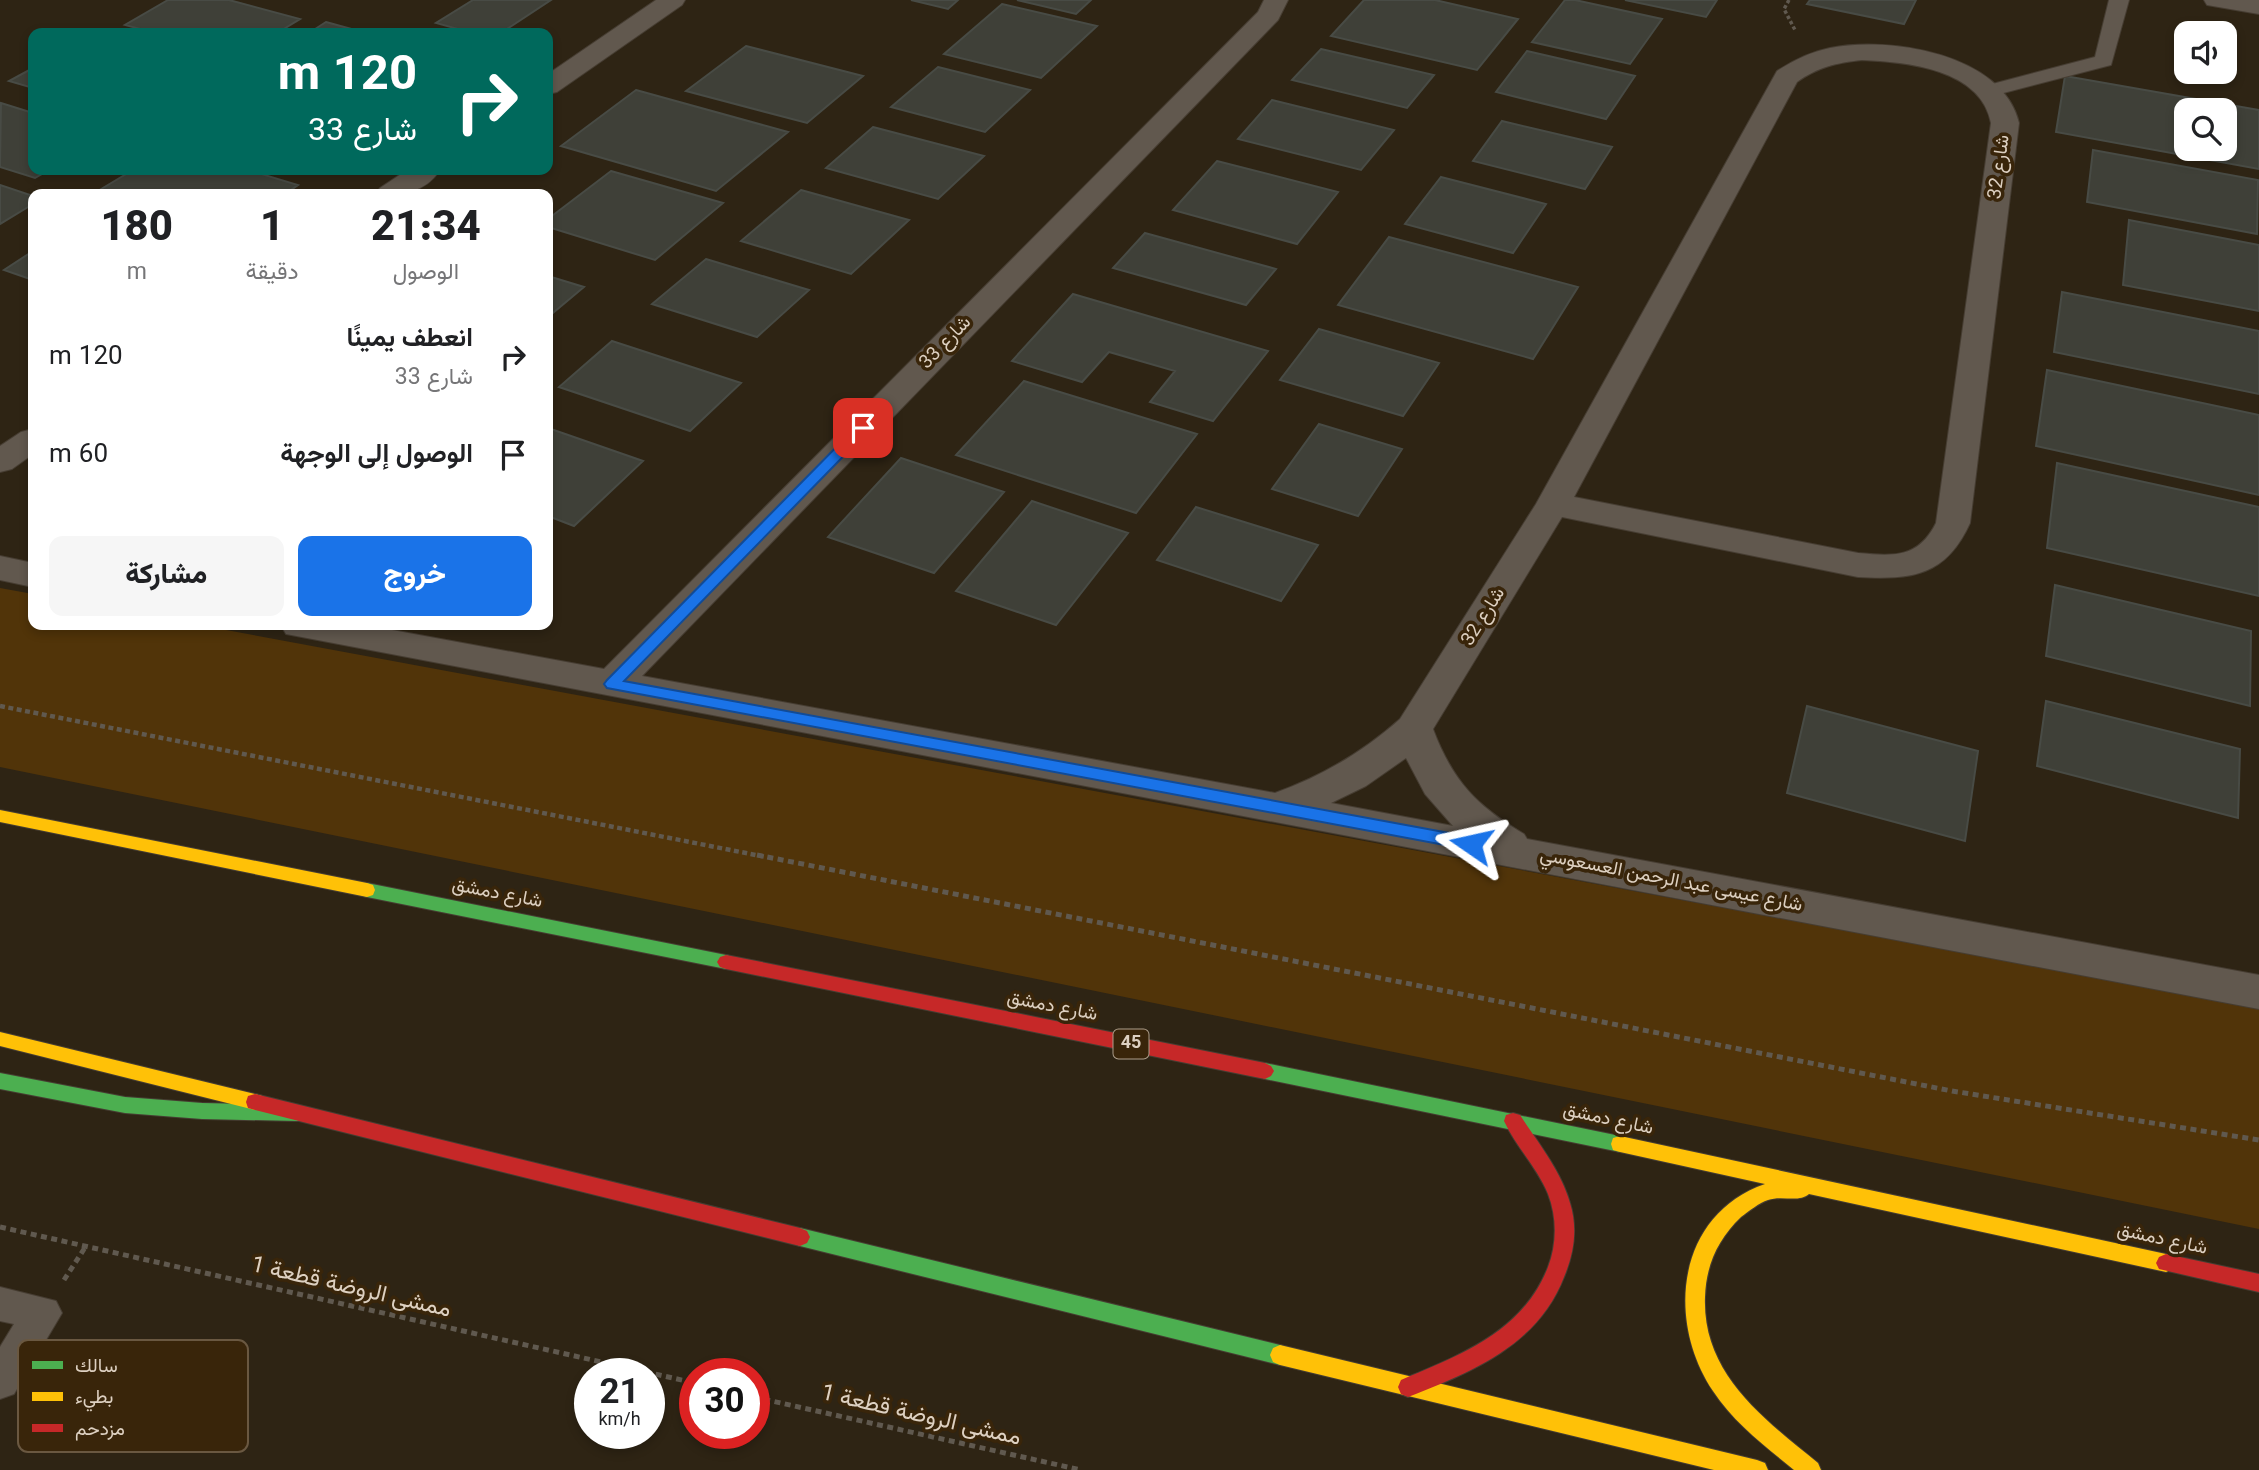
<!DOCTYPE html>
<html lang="ar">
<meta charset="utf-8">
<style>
body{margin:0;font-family:Georgia,Vazirmatn,serif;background:#f6f6f6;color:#202124;direction:rtl;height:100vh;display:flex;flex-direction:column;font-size:26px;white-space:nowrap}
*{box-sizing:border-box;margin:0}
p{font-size:23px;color:#757577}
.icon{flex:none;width:38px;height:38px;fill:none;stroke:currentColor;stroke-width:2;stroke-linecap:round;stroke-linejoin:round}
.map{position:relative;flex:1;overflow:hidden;direction:ltr}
.details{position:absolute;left:28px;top:189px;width:525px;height:441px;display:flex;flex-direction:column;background:#fff;border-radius:14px;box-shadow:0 4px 10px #0003;direction:rtl}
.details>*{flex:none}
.hud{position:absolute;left:28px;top:28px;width:525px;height:147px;border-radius:14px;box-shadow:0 4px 10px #0003;direction:rtl;background:#00695c;color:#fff;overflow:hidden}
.buttons{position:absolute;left:2174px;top:21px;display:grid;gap:14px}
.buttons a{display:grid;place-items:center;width:63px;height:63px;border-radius:14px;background:#fff;box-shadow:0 4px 10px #0003;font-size:35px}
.speed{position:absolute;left:574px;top:1358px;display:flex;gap:14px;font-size:35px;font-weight:700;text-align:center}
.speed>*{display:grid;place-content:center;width:91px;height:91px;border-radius:50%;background:#fff;box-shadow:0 4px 10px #0003;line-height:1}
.speed small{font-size:18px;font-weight:400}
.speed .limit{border:10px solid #d22;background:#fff;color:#111}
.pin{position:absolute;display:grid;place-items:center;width:60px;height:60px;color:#fff;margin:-30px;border-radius:14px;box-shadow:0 4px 10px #0006}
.me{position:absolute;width:77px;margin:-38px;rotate:281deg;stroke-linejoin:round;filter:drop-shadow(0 0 5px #0008)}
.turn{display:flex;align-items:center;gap:24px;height:147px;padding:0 21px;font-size:32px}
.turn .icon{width:91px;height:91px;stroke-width:2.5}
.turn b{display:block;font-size:49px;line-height:60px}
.eta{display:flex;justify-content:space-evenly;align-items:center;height:119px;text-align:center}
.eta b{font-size:42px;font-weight:800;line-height:49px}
.cta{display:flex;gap:14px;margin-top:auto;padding:14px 21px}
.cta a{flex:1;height:80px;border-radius:14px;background:#1a73e8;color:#fff;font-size:28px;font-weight:800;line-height:80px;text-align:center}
.cta a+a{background:#f6f6f6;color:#202124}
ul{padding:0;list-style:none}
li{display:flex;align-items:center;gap:21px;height:98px;padding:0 21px}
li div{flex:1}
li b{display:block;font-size:26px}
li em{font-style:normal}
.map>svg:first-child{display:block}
.green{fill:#513409}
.building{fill:#3f4038;stroke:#484b45;stroke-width:2;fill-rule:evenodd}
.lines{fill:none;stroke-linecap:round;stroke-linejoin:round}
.lane-casing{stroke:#463d32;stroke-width:2}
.street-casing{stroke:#463d32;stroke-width:2}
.fast-casing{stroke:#463d32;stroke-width:2}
.slow-casing{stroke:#463d32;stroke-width:2}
.jam-casing{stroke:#463d32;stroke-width:2}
.path-far2{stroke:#60594f;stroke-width:3.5;stroke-dasharray:3.5 2.5;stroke-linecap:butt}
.path-far1{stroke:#60594f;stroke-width:4.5;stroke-dasharray:5 3.5;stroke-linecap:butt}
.path{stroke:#60594f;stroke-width:5;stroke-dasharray:6 4.5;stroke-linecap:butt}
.lane{fill:#61584e;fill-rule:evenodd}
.street{fill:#61584e;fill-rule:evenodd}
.fast{fill:#4caf50;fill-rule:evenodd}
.slow{fill:#ffc107;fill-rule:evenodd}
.jam{fill:#c62828;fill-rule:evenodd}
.route{fill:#1a73e8;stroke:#114b97;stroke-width:2}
.labels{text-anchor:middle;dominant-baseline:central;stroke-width:7;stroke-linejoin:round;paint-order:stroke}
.shield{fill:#39250a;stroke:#ac9d8a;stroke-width:2}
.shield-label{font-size:18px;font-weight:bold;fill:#ddd0c1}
.street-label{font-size:19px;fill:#ddd0c1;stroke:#39250a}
.near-street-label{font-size:23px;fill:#ddd0c1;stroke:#39250a}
.key{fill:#39250a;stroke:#6a5841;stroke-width:2}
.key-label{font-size:19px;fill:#ddd0c1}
</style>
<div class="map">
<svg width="2259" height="1470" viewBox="0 0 2259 1470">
<rect width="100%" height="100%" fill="#2e2414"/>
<!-- green -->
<path class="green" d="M 0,588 L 33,594 L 33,625 L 199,625 L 2259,1007 L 2259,1229 L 0,767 Z"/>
<!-- building -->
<path class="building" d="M 168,0 L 229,0 L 300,19 L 277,33 L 155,33 L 125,25 Z
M 473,0 L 551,0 L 501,33 L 472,33 L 436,23 Z
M 911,0 L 958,0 L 948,9 Z
M 1017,0 L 1091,0 L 1076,14 Z
M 1364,0 L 1435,0 L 1518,19 L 1477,70 L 1331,36 Z
M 1565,0 L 1575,0 L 1662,19 L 1630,64 L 1532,42 Z
M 1625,0 L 1717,0 L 1706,17 Z
M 1810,0 L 1916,0 L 1904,24 L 1807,4 Z
M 1002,4 L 1097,26 L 1041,78 L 944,54 Z
M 326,22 L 366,33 L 309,33 Z
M 746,46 L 863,76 L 807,123 L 686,91 Z
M 1321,49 L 1434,75 L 1407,108 L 1292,80 Z
M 1527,51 L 1635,76 L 1606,119 L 1496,92 Z
M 938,67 L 1030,90 L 985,132 L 891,107 Z
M 33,68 L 33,88 L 9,81 Z
M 2065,76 L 2259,110 L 2259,169 L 2056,132 ZM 2186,110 L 2224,110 L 2224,149 L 2186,149 Z
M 636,90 L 788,132 L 716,191 L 561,146 Z
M 1272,100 L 1394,130 L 1361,170 L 1238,139 Z
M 1,103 L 33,113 L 33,170 L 49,170 L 35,178 L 0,167 Z
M 1502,121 L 1612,147 L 1585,189 L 1473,161 Z
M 873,127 L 984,156 L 938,199 L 826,168 Z
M 2093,150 L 2258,180 L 2257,234 L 2087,202 Z
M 1217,161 L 1338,192 L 1297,244 L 1173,210 Z
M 133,170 L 248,170 L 298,185 L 285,194 L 93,194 Z
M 611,171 L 723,203 L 655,260 L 548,227 L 548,219 Z
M 1441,177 L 1546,204 L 1513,253 L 1405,224 Z
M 0,185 L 33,196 L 33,204 L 0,224 Z
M 801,190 L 909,220 L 851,274 L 741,241 Z
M 2129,220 L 2259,245 L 2259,311 L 2123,285 Z
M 1145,233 L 1276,269 L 1246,305 L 1113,268 Z
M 1389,237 L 1578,287 L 1533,359 L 1338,305 Z
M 33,251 L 33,280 L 4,270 Z
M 706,259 L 809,290 L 757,337 L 652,304 Z
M 548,276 L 584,287 L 548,317 Z
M 2062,292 L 2259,331 L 2259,394 L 2054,352 Z
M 1073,294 L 1268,351 L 1213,421 L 1150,402 L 1175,371 L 1109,352 L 1082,382 L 1012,361 Z
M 1319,329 L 1439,363 L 1403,416 L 1280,380 Z
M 612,341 L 741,383 L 690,431 L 559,387 Z
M 2047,370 L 2259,415 L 2259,495 L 2036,446 Z
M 1024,381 L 1197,434 L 1136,513 L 956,455 Z
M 1319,424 L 1402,449 L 1358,516 L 1272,489 Z
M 548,428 L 643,461 L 574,526 L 548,516 Z
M 901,458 L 1004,492 L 934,573 L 828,537 Z
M 2057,463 L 2259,507 L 2259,596 L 2047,548 Z
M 1032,501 L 1128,533 L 1056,625 L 956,591 Z
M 1196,507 L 1318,545 L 1281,601 L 1157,560 Z
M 2055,585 L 2251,631 L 2250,706 L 2046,656 Z
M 2046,701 L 2240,749 L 2238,818 L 2037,766 Z
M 1807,706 L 1978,751 L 1965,841 L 1787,793 Z"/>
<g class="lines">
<!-- lane casing -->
<g class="lane-casing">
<path id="lane" d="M 2109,0 L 2129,0 L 2111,65 L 1988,97 L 1981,95 L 1978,91 L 1981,87 L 2095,57 Z
M 0,1287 L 56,1301 L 62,1313 L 14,1394 L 0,1399 L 0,1347 L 14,1324 L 0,1321 Z"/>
</g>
<!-- street casing -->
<g class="street-casing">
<path id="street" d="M 656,0 L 685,0 L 682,5 L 557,92 L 548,94 L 548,74 Z
M 1264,0 L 1288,0 L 1278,20 L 642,676 L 1275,793 C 1322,776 1363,752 1400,719 L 1536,504 L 1777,71 C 1794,60 1810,52 1830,48 C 1890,36 2003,54 2019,123 L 1970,523 C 1946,576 1912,580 1858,577 L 1562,517 L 1433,729 C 1453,782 1477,806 1524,834 L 1527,839 L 2259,975 L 2259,1009 L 286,634 L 281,625 L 365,625 L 604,669 L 1258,12 ZM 1862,60 C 1907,62 1981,69 1991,123 L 1936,523 C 1918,559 1893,556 1858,553 L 1574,497 L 1797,82 C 1818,67 1836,63 1862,60 ZM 1406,758 L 1425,794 L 1453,826 L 1331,803 L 1366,786 Z
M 2204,0 L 2259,0 L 2259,14 L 2207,5 Z
M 407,170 L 440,170 C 424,194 402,194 376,194 L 380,188 Z
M 33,429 L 33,454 L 12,469 L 0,472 L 0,446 L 21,432 Z
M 0,556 L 33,563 L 33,587 L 0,580 Z"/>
</g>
<!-- fast casing -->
<g class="fast-casing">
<path id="fast" d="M 367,883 L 726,955 L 732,957 L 735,962 L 732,967 L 726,969 L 367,897 L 361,895 L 359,890 L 361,885 Z
M 1265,1063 L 1620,1136 L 1627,1138 L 1629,1144 L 1627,1150 L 1620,1152 L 1265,1079 L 1259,1076 L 1256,1071 L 1259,1066 Z
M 0,1073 L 125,1097 L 202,1103 L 297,1105 L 304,1107 L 306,1113 L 304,1119 L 297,1121 L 202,1119 L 125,1113 L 0,1089 Z
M 800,1228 L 1280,1345 L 1287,1348 L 1290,1355 L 1287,1362 L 1280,1365 L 800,1246 L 793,1243 L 790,1237 L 793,1231 Z"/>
</g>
<!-- slow casing -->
<g class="slow-casing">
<path id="slow" d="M 0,810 L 367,883 L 373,885 L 375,890 L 373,895 L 367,897 L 0,822 Z
M 0,1032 L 255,1094 L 262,1096 L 264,1102 L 262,1108 L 255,1110 L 0,1046 Z
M 1620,1136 L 2166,1254 L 2173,1257 L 2176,1263 L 2173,1269 L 2166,1272 L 1809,1194 C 1799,1203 1782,1195 1768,1200 C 1759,1203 1749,1211 1741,1217 C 1718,1239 1706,1265 1705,1297 C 1702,1374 1764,1419 1818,1463 L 1821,1470 L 1794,1470 C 1765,1446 1734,1423 1713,1391 C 1666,1321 1676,1215 1765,1184 L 1620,1152 L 1613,1150 L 1611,1144 L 1613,1138 Z
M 1280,1345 L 1757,1460 L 1765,1463 L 1768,1470 L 1714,1470 L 1280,1365 L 1273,1362 L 1270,1355 L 1273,1348 Z"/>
</g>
<!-- jam casing -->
<g class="jam-casing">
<path id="jam" d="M 726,955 L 1265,1063 L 1271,1066 L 1274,1071 L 1271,1076 L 1265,1079 L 726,969 L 720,967 L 717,962 L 720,957 Z
M 255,1094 L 800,1228 L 807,1231 L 810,1237 L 807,1243 L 800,1246 L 255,1110 L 248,1108 L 246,1102 L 248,1096 Z
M 1513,1113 L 1520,1115 C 1538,1143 1561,1171 1570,1203 C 1578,1229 1574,1253 1564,1277 C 1538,1345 1472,1372 1408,1397 L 1401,1394 L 1398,1387 L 1401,1380 C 1460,1355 1523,1332 1548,1267 C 1557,1244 1557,1217 1548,1194 C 1537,1167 1516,1147 1504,1121 L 1506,1115 Z
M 2166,1254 L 2259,1274 L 2259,1292 L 2159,1269 L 2156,1263 L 2159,1257 Z"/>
</g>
<!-- path-far2 -->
<path class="path-far2" d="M 1789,0 L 1784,9 L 1795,30"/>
<!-- path-far1 -->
<path class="path-far1" d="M 0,706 L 766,857"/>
<!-- path -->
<path class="path" d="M 757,855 L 1952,1091 L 2259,1140
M 0,1227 L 695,1383
M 64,1280 L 86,1246
M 754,1397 L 1081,1470"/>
<!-- lane -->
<use href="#lane" class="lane"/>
<!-- street -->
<use href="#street" class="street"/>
<!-- fast -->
<use href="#fast" class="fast"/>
<!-- slow -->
<use href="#slow" class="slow"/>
<!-- jam -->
<use href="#jam" class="jam"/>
</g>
<!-- route -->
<path class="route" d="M 863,424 L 870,428 L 868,431 L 624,681 L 1471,837 L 1477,839 L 1479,844 L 1477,848 L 1471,850 L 607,688 L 604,684 L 607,680 L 858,425 Z"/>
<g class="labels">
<!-- shield labels -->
<rect class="shield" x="1113.5" y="1029.5" width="35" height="29" rx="5"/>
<g class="shield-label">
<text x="1131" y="1044">45</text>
</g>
<!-- street labels -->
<g class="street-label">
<text transform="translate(2000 167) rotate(-82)">شارع 32</text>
<text transform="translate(946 343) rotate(-46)">شارع 33</text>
<text transform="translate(1484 617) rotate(-58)">شارع 32</text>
<text transform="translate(1671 881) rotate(11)">شارع عيسى عبد الرحمن العسعوسي</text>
<text transform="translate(497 894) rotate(11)">شارع دمشق</text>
<text transform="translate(1052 1007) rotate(11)">شارع دمشق</text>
<text transform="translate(1608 1120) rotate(12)">شارع دمشق</text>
<text transform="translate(2162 1240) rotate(12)">شارع دمشق</text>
</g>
<!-- near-street labels -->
<g class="near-street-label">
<text transform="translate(351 1288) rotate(13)">ممشى الروضة قطعة 1</text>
<text transform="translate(921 1416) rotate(13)">ممشى الروضة قطعة 1</text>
</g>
</g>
<!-- legend -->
<rect x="18" y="1340" width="230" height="112" rx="10" class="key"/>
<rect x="32" y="1361" width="31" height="8" fill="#4caf50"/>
<rect x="32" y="1392" width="31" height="9" fill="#ffc107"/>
<rect x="32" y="1424" width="31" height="8" fill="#c62828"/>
<g class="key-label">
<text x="75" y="1372">سالك</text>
<text x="75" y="1403">بطيء</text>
<text x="75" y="1435">مزدحم</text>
</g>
</svg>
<div class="buttons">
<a><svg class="icon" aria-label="sound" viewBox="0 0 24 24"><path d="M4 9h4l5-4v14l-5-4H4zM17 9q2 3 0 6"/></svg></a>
<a><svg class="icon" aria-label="search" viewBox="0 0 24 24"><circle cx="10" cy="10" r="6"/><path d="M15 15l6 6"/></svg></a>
</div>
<div class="speed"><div>21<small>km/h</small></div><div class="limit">30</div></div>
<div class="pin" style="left:863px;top:428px;background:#d93025"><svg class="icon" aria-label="arrive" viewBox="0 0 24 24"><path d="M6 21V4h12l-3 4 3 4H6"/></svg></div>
<svg class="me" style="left:1471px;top:844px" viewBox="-20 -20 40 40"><path d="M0-17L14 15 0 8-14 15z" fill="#1a73e8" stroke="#fff" stroke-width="4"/></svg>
<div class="hud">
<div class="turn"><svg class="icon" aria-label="right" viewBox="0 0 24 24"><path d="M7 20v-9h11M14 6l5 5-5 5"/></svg><div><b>120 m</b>شارع 33</div></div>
</div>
<section class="details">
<div class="eta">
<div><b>21:34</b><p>الوصول</p></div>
<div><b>1</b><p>دقيقة</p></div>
<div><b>180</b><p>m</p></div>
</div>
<ul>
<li><svg class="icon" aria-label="right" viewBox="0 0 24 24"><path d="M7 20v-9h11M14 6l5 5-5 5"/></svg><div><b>انعطف يمينًا</b><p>شارع 33</p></div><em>120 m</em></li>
<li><svg class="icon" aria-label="arrive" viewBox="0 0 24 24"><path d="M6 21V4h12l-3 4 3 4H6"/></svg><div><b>الوصول إلى الوجهة</b></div><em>60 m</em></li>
</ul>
<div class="cta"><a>خروج</a><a>مشاركة</a></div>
</section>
</div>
